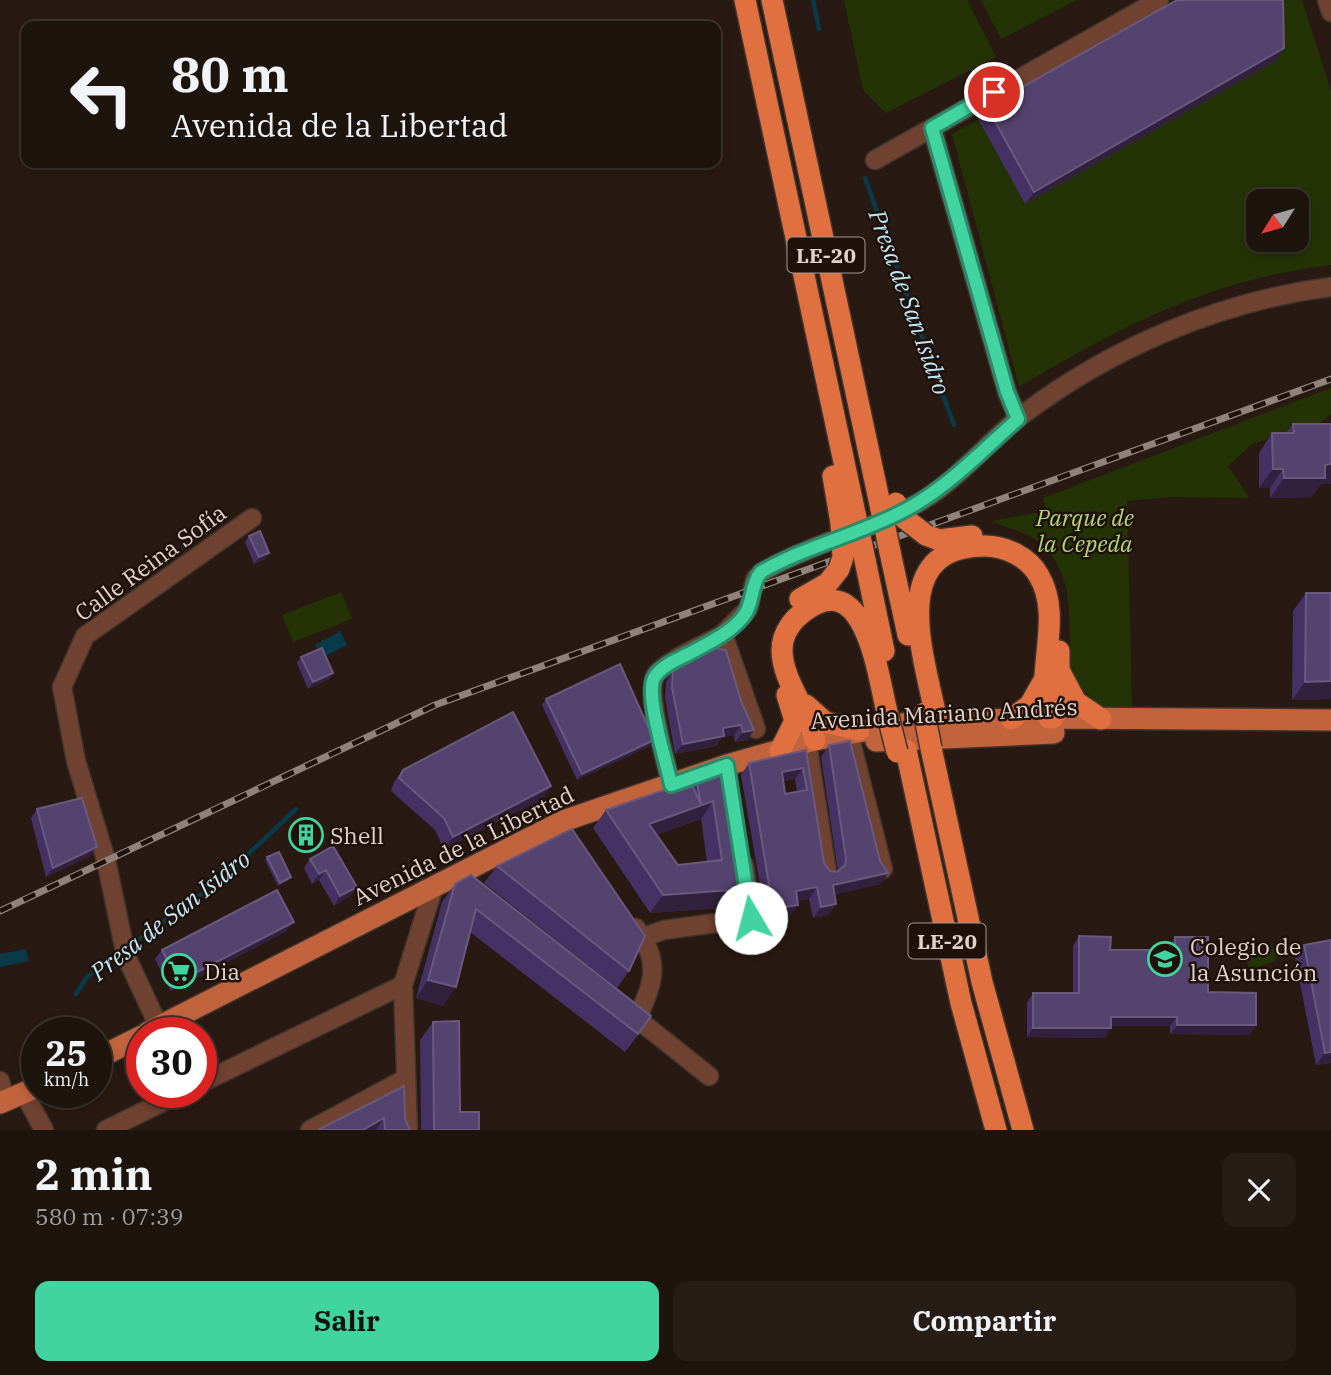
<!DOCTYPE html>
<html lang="es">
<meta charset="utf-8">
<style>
body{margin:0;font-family:"IBM Plex Serif",serif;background:#261d17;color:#f1f3f6;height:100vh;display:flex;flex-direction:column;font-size:26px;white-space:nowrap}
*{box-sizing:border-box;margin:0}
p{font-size:23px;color:#a19e9e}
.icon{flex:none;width:38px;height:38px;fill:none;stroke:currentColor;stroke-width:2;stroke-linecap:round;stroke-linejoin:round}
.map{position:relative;height:1130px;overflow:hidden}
.sheet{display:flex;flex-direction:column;background:#1e140e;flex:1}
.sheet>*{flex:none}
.top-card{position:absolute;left:21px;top:21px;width:700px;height:147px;border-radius:14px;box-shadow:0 4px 10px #0003,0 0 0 2px #3c332e;background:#1e140e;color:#f1f3f6;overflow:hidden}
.needle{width:46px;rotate:233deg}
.controls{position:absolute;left:1246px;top:189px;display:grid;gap:14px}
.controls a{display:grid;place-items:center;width:63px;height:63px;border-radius:14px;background:#1e140e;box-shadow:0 4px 10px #0003,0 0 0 2px #3c332e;font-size:35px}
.speed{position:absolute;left:21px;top:1017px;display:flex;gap:14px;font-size:35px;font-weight:700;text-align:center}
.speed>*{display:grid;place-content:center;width:91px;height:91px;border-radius:50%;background:#1e140e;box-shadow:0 4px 10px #0003,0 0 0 2px #3c332e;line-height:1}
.speed small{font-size:18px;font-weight:400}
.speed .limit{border:10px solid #d22;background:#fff;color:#111}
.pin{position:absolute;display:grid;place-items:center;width:60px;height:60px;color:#fff;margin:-30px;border:4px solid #fff;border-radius:50%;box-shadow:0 2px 7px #0007}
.me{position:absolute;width:77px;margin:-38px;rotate:352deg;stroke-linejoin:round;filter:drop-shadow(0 0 5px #0008)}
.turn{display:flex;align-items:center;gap:24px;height:147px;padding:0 35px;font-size:32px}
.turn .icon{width:91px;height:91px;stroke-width:2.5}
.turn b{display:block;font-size:49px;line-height:60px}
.round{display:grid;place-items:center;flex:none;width:74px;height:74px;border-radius:14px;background:#261d17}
.head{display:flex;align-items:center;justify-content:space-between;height:119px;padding:0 35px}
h1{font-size:42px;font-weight:700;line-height:52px}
.button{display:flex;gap:14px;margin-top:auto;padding:14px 35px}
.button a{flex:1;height:80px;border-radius:14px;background:#41d4a1;color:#111;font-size:28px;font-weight:700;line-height:80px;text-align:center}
.button a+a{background:#261d17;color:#f1f3f6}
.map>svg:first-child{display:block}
.green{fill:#233305;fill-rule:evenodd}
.water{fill:#083a4a}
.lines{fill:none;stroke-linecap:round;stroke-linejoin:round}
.stream{stroke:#083a4a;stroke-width:4.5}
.minor-casing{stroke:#41342c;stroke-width:21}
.major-casing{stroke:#41342c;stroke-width:24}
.highway-casing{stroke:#41342c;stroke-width:24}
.minor{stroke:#704231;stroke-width:18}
.major{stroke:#c1633d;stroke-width:21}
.highway{stroke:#e17041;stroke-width:21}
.rail-casing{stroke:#8f837c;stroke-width:7}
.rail{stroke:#1f1109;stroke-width:4.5;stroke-dasharray:13;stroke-linecap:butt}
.highway-bridge-casing{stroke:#41342c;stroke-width:24;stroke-linecap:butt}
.highway-bridge{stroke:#e17041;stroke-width:21}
.wall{fill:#453164;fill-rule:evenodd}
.shaded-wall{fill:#32213e}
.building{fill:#55436f;stroke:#6a597e;stroke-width:2;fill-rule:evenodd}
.route-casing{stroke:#2a8a69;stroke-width:18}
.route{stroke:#41d4a1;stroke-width:12}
.labels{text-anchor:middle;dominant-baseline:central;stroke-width:5;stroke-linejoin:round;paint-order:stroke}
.shield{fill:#1f1109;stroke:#a59993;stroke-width:2}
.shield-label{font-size:21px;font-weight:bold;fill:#ded3ce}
.park-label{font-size:23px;font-style:italic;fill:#b0d67c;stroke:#1f1109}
.street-label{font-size:23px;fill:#ded3ce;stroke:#1f1109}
.poi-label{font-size:23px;fill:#ded3ce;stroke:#1f1109;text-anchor:start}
.water-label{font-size:24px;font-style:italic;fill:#bee9fa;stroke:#1f1109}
</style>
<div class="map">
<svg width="1331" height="1130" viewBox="0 0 1331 1130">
<rect width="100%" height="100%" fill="#281a12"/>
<!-- green -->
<path class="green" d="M 844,0 L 967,0 L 996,57 L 886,113 L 863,90 Z
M 981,0 L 1077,0 L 1001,39 Z
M 1190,0 L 1302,0 L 1331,91 L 1331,265 C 1212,279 1121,326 1019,387 L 952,134 ZM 1258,201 L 1297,201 L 1297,240 L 1258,240 Z
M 1331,388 L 1331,414 L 1303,436 L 1272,438 L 1252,444 L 1228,466 L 1250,498 L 1171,497 L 1127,501 L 1132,708 L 1106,710 L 1073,682 C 1065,636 1081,580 1041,544 C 1030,533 1007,528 992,521 L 1047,511 L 1043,498 Z
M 341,592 L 352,619 L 293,642 L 282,615 Z
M 1276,947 L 1278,954 L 1275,961 L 1250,970 L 1245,957 Z"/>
<!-- water -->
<path class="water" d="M 340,631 L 347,645 L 322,658 L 315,645 Z
M 26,949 L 29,961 L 0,967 L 0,954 Z"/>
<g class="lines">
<!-- stream -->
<path class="stream" d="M 813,0 L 819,29
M 865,178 L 954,425
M 128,947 L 221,880 L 296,809
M 76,994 L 87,977 L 121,953"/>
<!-- minor casing -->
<g class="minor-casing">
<path id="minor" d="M 1327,0 L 1331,12
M 932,128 L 1007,392 L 1018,419
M 875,160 L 1159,0
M 723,634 L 748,609 L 755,579 L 761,573 C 813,542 874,530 925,499 C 961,476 988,442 1021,416 C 1110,348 1220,301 1331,287
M 852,746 L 883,869
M 808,749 L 827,872
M 671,785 C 667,763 643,689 657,673 C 673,657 703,646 723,634 L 756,729
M 636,928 C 662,963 653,983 637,1019
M 643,937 L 664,930 L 752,918 L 744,865
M 626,1010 L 709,1076
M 159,1027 L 126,956 L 106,860 L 76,761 L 62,687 L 85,636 L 252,518
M 0,1081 L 5,1101
M 201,1083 L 403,985
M 24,1093 L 44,1130
M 106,1130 L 183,1092
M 310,1130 L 405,1079
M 408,1130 L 403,985 L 434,886"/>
</g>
<!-- major casing -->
<g class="major-casing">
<path id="major" d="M 876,741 L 1054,733
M 148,1032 L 563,821 L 727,765 L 815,740 L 913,722 L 1049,718 L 1331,720
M 96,1059 L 142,1036
M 0,1103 L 37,1087"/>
</g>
<!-- highway casing -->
<g class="highway-casing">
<path id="highway" d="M 745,0 L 856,518
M 772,0 L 881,509
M 833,476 L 841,523
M 926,535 L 939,540 L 972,536
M 890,552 L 908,635
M 865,560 L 884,651
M 800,599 L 828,583 L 839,569
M 1060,672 L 1076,702 L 1101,719
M 806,705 L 825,722 L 859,730
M 935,712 C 923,653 887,546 985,546 C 1005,546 1029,557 1039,576 C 1064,618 1034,674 1049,718
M 1053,718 L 1059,689 L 1059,651
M 1011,719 L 1030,705 L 1043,682
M 815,740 C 808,710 782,680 782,650 C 782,633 793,619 806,610 C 867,567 878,679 888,716
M 931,748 L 982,982 L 1023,1130
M 906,750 L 961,1003 L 996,1130
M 780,751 L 795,721 L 787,695"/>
</g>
<!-- minor -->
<use href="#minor" class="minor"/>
<!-- major -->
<use href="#major" class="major"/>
<!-- highway -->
<use href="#highway" class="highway"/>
<!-- rail casing -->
<g class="rail-casing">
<path id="rail" d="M 0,911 L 435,705 L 1331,379"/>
</g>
<!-- rail -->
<use href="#rail" class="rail"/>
<!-- highway-bridge casing -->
<g class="highway-bridge-casing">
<path id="highway-bridge" d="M 896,503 L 904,518 L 926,535
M 881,509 L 890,552
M 856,518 L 865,560
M 839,569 L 843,557 L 841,523
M 924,713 L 931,748
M 888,716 L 897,752"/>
</g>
<!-- highway-bridge -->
<use href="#highway-bridge" class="highway-bridge"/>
</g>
<!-- wall -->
<path class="wall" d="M 1275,61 L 1025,204 L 978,119 L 987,107 Z
M 1293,424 L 1321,484 L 1311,497 L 1270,498 L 1270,488 L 1259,488 L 1259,453 L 1272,433 L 1286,433 Z
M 249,536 L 265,559 L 254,564 L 245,542 Z
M 1306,593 L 1331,593 L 1331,699 L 1292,700 L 1293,611 Z
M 301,657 L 333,673 L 329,679 L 308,689 L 297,663 Z
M 673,671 L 741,701 L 754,730 L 747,740 L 735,742 L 734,735 L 722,737 L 716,746 L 675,754 L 665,698 L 666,682 Z
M 546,699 L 654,740 L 650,746 L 577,780 L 542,705 Z
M 829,745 L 881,884 L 835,894 L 836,904 L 828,915 L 813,918 L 809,899 L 797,901 L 798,905 L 790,916 L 766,920 L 741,775 L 749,763 L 806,750 L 824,863 L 830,871 L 837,872 L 838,871 L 821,757 ZM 795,779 L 797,792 L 785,794 L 783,781 Z
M 403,770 L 551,786 L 542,799 L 444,849 L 435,830 L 391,791 L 394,782 Z
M 732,771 L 733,907 L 650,913 L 593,828 L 606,810 L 692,785 L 696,778 ZM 701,819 L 707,862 L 678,865 L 656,835 Z
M 37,809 L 97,847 L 90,856 L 46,877 L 31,818 Z
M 267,857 L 289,880 L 278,886 L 265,860 Z
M 310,859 L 357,887 L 350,896 L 334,906 L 319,880 L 312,884 L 304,868 Z
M 497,866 L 629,971 L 617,988 L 484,883 Z
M 471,875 L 638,1035 L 625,1052 L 470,932 L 443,1006 L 416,998 L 442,902 L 455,884 Z
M 287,931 L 171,991 L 155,959 L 162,950 Z
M 1079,936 L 1110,950 L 1169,950 L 1169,946 L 1175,937 L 1208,992 L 1256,1025 L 1249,1035 L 1170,1034 L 1170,1026 L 1111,1026 L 1105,1038 L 1027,1037 L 1027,1003 L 1033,993 L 1073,993 L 1073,946 Z
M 1331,940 L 1331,1063 L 1316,1065 L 1295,957 L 1304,945 Z
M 433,1022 L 460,1112 L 479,1130 L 421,1130 L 420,1040 Z
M 404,1086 L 405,1119 L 410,1130 L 318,1130 Z"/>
<!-- shaded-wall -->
<path class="shaded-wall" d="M 1284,48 L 1275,61 L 1025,204 L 1034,192 Z
M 1331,464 L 1331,484 L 1321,484 L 1311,497 L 1270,498 L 1284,478 L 1325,465 Z
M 1273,469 L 1283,469 L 1270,488 L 1259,488 Z
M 269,553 L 265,559 L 254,564 L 259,557 Z
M 333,673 L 329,679 L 308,689 L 313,682 Z
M 1331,681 L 1331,699 L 1292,700 L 1305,682 Z
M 741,725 L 734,735 L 722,737 L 716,746 L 675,754 L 683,744 L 723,728 Z
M 754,730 L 747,740 L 735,742 L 743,732 Z
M 654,740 L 650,746 L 577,780 L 582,774 Z
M 803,768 L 795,779 L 774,783 L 782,772 Z
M 551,786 L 542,799 L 444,849 L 453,837 Z
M 713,801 L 701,819 L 636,842 L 649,824 Z
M 97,847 L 90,856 L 46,877 L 53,868 Z
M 326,870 L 319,880 L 312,884 L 319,874 Z
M 888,873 L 881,884 L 825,897 L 833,885 Z
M 291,877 L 289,880 L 278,886 L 280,883 Z
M 357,887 L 350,896 L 334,906 L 340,896 Z
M 817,887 L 809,899 L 788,903 L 796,891 Z
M 746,889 L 733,907 L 650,913 L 663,895 Z
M 836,904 L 828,915 L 813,918 L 821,907 Z
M 798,905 L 790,916 L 766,920 L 773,909 Z
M 294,922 L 287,931 L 171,991 L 178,982 Z
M 428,980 L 456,987 L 443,1006 L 416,998 Z
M 1111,1017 L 1177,1017 L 1170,1026 L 1105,1026 Z
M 1177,1025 L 1256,1025 L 1249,1035 L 1170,1034 Z
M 1033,1028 L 1111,1028 L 1105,1038 L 1027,1037 Z
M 1331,1052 L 1331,1063 L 1316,1065 L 1325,1053 Z
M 384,1118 L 376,1130 L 363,1130 Z"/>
<!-- building -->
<path class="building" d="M 1177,0 L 1283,0 L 1284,48 L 1034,192 L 987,107 Z
M 1293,424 L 1331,424 L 1331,464 L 1325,465 L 1325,478 L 1284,478 L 1283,469 L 1273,469 L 1272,433 L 1294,433 Z
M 260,531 L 269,553 L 259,557 L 249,536 Z
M 1306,593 L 1331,593 L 1331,681 L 1305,682 Z
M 322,648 L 333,673 L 313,682 L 301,657 Z
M 715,648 L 726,650 L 741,701 L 754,730 L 743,732 L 741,725 L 723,728 L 724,736 L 683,744 L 672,688 L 673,671 Z
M 620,664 L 654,740 L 582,774 L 546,699 Z
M 513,712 L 551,786 L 453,837 L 444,818 L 399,778 L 403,770 Z
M 850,741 L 880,861 L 888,873 L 833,885 L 836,904 L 821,907 L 817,887 L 796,891 L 798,905 L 773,909 L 749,763 L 806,750 L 824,863 L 830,871 L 837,872 L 845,865 L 846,859 L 829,745 ZM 803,768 L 807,790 L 785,794 L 782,772 Z
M 732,771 L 750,882 L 746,889 L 663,895 L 606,810 L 690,781 L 701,804 L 696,778 ZM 713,801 L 722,860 L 678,865 L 649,824 Z
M 82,798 L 97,847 L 53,868 L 37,809 Z
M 572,829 L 645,936 L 629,971 L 497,866 Z
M 333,846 L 357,887 L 340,896 L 326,870 L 319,874 L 310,859 Z
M 279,852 L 291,877 L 280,883 L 267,857 Z
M 471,875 L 651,1016 L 638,1034 L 476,909 L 456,987 L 428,980 L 455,884 Z
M 277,890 L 294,922 L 178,982 L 162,950 Z
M 1079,936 L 1111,937 L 1110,950 L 1175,950 L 1175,937 L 1208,937 L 1208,992 L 1256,993 L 1256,1025 L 1177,1025 L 1177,1017 L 1111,1017 L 1111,1028 L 1033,1028 L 1033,993 L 1079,993 Z
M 1331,940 L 1331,1052 L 1325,1053 L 1304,945 Z
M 459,1021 L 460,1112 L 479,1112 L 479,1130 L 434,1130 L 433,1022 Z
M 404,1086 L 405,1119 L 410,1130 L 385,1130 L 384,1118 L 363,1130 L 318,1130 Z"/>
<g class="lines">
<!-- route casing -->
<g class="route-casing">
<path id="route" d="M 751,918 L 727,765 L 671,785 C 667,763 645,696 654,678 C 661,665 682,658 694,651 C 711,642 731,632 743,617 C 754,604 750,585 761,572 C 808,545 862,534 909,508 C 950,485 983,450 1018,419 L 1007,392 L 932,128 L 994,92"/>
</g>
<!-- route -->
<use href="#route" class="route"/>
</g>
<!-- icons -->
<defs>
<g id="building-ring" transform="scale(1.75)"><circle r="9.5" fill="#1f1109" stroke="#41d4a1" stroke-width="1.5"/><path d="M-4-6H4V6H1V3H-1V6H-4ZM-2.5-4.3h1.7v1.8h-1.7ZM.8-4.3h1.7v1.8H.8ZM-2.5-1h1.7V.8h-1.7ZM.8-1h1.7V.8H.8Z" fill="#41d4a1"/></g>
<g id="school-ring" transform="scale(1.75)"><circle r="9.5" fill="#1f1109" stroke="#41d4a1" stroke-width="1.5"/><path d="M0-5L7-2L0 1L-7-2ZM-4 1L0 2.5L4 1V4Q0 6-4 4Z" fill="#41d4a1"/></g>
<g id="supermarket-ring" transform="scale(1.75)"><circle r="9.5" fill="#1f1109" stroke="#41d4a1" stroke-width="1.5"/><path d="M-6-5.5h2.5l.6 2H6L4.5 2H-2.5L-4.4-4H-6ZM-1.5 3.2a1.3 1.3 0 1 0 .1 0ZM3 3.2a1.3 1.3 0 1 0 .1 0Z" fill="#41d4a1"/></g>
</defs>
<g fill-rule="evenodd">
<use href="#building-ring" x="306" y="835"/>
<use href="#school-ring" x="1165" y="959"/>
<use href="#supermarket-ring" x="179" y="971"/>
</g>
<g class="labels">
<!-- shield labels -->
<g class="shield">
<rect x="787.5" y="237.5" width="77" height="35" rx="5"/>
<rect x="908.5" y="923.5" width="77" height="35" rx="5"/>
</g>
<g class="shield-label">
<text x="826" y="255">LE-20</text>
<text x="947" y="941">LE-20</text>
</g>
<!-- park labels -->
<g class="park-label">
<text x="1085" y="517">Parque de<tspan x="1085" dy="26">la Cepeda</tspan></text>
</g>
<!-- street labels -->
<g class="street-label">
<text transform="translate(150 562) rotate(-36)">Calle Reina Sofía</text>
<text transform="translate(944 713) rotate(-3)">Avenida Mariano Andrés</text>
<text transform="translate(463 845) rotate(-26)">Avenida de la Libertad</text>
</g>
<!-- poi labels -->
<g class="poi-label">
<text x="330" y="835">Shell</text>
<text x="1190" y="946">Colegio de<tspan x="1190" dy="26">la Asunción</tspan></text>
<text x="204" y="971">Dia</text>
</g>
<!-- water labels -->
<g class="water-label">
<text transform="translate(910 302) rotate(70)">Presa de San Isidro</text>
<text transform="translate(170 915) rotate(-38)">Presa de San Isidro</text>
</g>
</g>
</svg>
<div class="controls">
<a><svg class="needle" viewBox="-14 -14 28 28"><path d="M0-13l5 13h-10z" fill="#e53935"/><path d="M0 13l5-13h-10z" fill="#a19e9e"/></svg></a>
</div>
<div class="speed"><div>25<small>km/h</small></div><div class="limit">30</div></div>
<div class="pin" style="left:994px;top:92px;background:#d93025"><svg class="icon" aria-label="arrive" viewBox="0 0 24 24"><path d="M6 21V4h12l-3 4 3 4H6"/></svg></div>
<svg class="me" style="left:751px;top:918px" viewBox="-20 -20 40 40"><circle r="19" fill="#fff"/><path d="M0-13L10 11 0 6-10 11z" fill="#41d4a1"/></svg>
<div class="top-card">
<div class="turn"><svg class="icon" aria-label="left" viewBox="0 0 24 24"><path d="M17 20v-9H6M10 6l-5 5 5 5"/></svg><div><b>80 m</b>Avenida de la Libertad</div></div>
</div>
</div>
<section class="sheet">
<div class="head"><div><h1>2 min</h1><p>580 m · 07:39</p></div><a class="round"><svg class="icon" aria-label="close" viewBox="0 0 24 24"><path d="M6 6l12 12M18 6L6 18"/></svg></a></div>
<div class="button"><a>Salir</a><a>Compartir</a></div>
</section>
